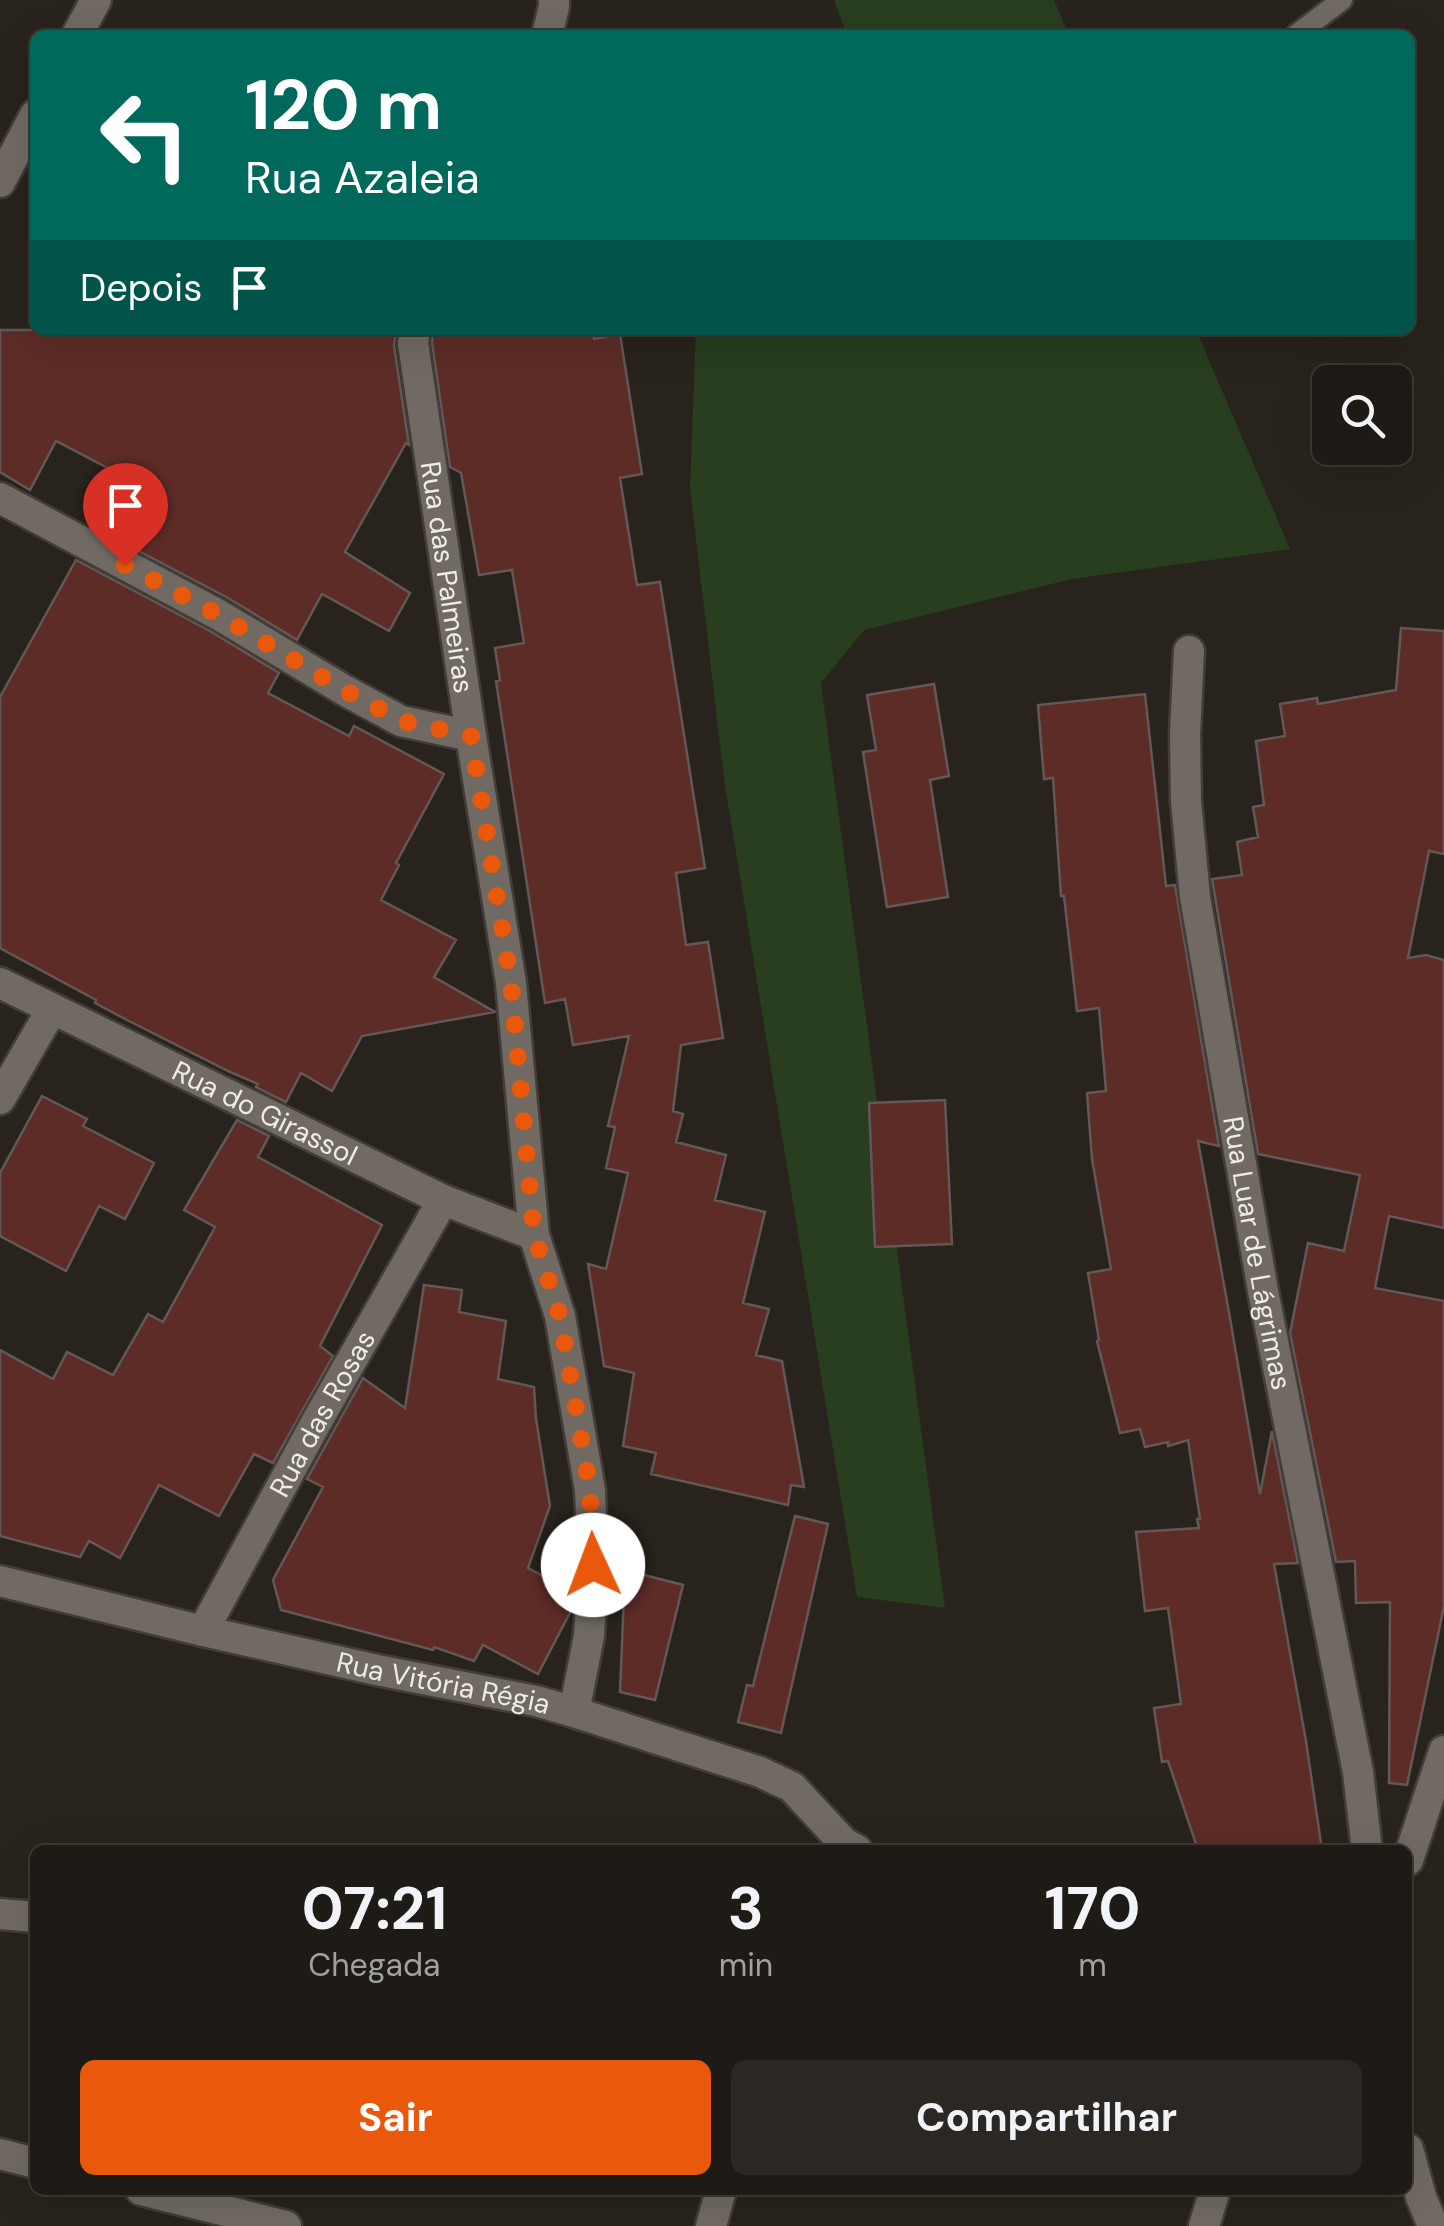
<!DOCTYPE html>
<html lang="pt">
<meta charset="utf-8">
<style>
body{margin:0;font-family:"DM Sans",sans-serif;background:#2b2722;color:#f1f3f6;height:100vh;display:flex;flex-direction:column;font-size:38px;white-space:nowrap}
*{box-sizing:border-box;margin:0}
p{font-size:32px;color:#a1a1a0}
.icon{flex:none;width:55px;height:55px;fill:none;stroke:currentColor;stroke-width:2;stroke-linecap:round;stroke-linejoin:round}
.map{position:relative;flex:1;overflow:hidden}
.side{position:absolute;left:30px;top:1845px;width:1382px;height:350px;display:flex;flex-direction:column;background:#1e1a15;border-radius:15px;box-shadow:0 10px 40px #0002,0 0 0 2px #3c3834}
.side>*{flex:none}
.hud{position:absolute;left:30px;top:30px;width:1385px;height:305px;border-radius:15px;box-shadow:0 10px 40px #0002,0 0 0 2px #3c3834;background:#00695c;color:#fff;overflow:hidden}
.tools{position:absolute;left:1312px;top:365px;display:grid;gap:20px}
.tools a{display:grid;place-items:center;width:100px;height:100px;border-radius:15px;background:#1e1a15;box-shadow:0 10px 40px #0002,0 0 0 2px #3c3834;font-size:50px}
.pin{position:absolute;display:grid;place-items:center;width:85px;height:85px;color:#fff;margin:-102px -42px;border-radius:50% 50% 50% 0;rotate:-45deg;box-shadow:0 0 10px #0007}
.pin .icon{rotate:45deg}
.me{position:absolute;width:110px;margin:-55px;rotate:358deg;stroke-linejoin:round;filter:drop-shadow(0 0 8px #0008)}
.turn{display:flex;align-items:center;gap:35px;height:210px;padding:0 50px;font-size:45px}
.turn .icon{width:130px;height:130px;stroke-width:2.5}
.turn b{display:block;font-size:70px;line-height:85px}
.then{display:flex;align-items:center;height:95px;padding:0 50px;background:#0003;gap:20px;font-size:38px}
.eta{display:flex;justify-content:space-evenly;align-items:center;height:170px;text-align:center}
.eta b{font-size:60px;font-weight:700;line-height:70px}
.primary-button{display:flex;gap:20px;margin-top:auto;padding:20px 50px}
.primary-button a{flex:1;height:115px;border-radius:15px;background:#ea580c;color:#fff;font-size:40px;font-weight:700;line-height:115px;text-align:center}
.primary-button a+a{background:#2b2722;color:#f1f3f6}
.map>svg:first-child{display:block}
.green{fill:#283e1f}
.building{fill:#5d2c27;stroke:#635857;stroke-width:2.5}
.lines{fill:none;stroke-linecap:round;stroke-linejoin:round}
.lane-casing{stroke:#413d38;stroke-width:25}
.street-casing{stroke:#413d38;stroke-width:35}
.lane{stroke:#706a62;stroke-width:20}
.street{stroke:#706a62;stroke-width:30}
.route{stroke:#ea580c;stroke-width:18;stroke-dasharray:0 32.4}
.labels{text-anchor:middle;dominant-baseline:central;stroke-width:10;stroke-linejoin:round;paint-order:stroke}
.street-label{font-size:28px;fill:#efebe7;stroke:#0f0d0a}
</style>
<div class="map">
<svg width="1444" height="2226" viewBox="0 0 1444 2226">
<rect width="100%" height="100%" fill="#28231c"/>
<!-- green -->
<path class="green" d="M 834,0 L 1054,0 L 1069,35 L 847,35 Z
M 696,330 L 1196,330 L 1290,549 L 1072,579 L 864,630 L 821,683 L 945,1608 L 857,1597 L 724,779 L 690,488 Z"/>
<!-- building -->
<path class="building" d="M 0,330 L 396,330 L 394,346 L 409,445 L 406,443 L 345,552 L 410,593 L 389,631 L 322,594 L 297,640 L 228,598 L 93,527 L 121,475 L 56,441 L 30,490 L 0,472 Z
M 433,330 L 592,330 L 594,339 L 620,334 L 642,474 L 620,478 L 637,585 L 660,582 L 705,868 L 676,873 L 686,945 L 708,942 L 723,1038 L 681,1045 L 673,1111 L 683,1114 L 676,1142 L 726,1155 L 715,1200 L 765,1212 L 743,1303 L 769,1309 L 756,1355 L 782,1361 L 804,1487 L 791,1485 L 788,1505 L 651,1474 L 656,1453 L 623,1446 L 634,1373 L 604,1366 L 588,1264 L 606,1269 L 628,1173 L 606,1168 L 615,1127 L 608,1126 L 629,1036 L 573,1045 L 565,999 L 545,1003 L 496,681 L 500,680 L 495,648 L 524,643 L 512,570 L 479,575 L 461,473 L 450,467 L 432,343 Z
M 76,560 L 210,631 L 279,673 L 268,693 L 349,736 L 354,726 L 444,774 L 396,863 L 399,865 L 381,900 L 456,940 L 434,977 L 495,1012 L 362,1036 L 332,1091 L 301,1073 L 286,1102 L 256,1087 L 258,1084 L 228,1071 L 127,1020 L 95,1003 L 96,1000 L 0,948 L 0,697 Z
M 1401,628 L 1444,631 L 1444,854 L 1429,851 L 1408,958 L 1426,955 L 1444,960 L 1444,1228 L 1389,1216 L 1375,1288 L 1444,1301 L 1444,1606 L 1407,1785 L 1389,1783 L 1390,1602 L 1356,1603 L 1355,1561 L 1336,1562 L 1290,1333 L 1308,1243 L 1344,1251 L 1360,1175 L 1258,1154 L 1212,879 L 1242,875 L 1237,842 L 1258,837 L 1253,807 L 1264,805 L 1256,741 L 1285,736 L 1280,704 L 1317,698 L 1318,704 L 1396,690 Z
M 934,684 L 949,776 L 930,780 L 948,897 L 887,907 L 863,752 L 876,750 L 867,695 Z
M 1145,694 L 1166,886 L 1175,885 L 1219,1146 L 1198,1141 L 1230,1318 L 1260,1494 L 1272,1431 L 1298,1563 L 1274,1564 L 1306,1741 L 1322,1850 L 1198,1850 L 1168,1761 L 1162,1762 L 1154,1708 L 1181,1704 L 1168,1608 L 1145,1611 L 1136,1532 L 1199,1528 L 1197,1519 L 1200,1519 L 1188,1440 L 1168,1446 L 1168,1442 L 1145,1447 L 1140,1429 L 1120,1433 L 1097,1341 L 1099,1340 L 1088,1273 L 1111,1269 L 1092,1159 L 1087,1093 L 1106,1091 L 1099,1008 L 1077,1011 L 1064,896 L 1061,896 L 1053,778 L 1044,779 L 1038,705 Z
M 42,1096 L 87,1119 L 83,1126 L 154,1163 L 125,1219 L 99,1206 L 66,1271 L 0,1236 L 0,1173 Z
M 945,1100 L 952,1244 L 875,1247 L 869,1103 Z
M 237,1120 L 269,1136 L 258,1157 L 382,1225 L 320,1346 L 333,1356 L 273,1463 L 254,1454 L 219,1516 L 159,1485 L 120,1558 L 89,1541 L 80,1557 L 0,1536 L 0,1350 L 53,1379 L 67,1352 L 113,1375 L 148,1314 L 163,1322 L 215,1227 L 184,1210 Z
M 424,1285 L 462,1290 L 459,1312 L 506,1321 L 498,1379 L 534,1387 L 536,1419 L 550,1506 L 528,1568 L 573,1592 L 572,1609 L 538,1674 L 483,1645 L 474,1661 L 434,1647 L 433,1650 L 281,1610 L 273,1580 L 323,1487 L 307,1479 L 363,1378 L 405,1408 Z
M 795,1516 L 828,1524 L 781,1733 L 738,1722 L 747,1685 L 753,1686 Z
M 625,1570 L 683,1585 L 655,1700 L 620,1692 Z"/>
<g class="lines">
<!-- lane casing -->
<g class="lane-casing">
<path id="lane" d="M 1296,35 L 1342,0"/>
</g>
<!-- street casing -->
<g class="street-casing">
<g id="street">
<path d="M 77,35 L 96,0"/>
<path d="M 547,35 L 554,7 L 554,0"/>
<path d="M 0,182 L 35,115"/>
<path id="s1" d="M 415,330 L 413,343 L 471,736 L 511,983 L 534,1235 L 560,1316 L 590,1490 L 593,1565 L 589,1636 L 574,1712"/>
<path d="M 0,498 L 219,615 L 344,690 L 401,721 L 471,736"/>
<path id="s2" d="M 1189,651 L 1185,734 L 1186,801 L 1195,897 L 1263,1291 L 1358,1772 L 1367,1850"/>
<path id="s3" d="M 0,983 L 443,1200 L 534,1235"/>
<path d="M 0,1099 L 52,1009"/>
<path id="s4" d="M 0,1581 L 203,1631 L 377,1670 L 536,1701 L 574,1712 L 760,1772 L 792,1787 L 844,1843 L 857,1850"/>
<path id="s5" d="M 203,1631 L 317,1421 L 443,1200"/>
<path d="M 1408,1860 L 1444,1751"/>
<path d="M 0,1914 L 35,1917"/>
<path d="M 1408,2149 L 1421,2197 L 1433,2226"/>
<path d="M 0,2154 L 35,2163"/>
<path d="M 141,2190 L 286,2226"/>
<path d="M 711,2226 L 721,2190"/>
<path d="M 1204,2226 L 1215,2190"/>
</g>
</g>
<!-- lane -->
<use href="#lane" class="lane"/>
<!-- street -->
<use href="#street" class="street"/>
</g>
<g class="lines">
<!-- route -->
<path class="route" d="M 125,565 L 219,615 L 344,690 L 402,721 L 471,736 L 511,983 L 534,1234 L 560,1316 L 590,1490 L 593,1565"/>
</g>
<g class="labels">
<!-- street labels -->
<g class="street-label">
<text stroke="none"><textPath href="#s1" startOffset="250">Rua das Palmeiras</textPath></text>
<text stroke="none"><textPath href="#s3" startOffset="295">Rua do Girassol</textPath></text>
<text stroke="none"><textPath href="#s2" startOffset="608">Rua Luar de Lágrimas</textPath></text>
<text stroke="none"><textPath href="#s5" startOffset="248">Rua das Rosas</textPath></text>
<text stroke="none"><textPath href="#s4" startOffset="455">Rua Vitória Régia</textPath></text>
</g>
</g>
</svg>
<div class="tools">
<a><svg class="icon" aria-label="search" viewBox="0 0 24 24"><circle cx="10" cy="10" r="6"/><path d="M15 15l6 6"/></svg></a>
</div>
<div class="pin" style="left:125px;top:565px;background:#d93025"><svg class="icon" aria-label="arrive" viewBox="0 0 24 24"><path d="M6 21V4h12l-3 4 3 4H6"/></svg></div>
<svg class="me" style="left:593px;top:1565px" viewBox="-20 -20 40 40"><circle r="19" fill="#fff"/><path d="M0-13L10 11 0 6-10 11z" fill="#ea580c"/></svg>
<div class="hud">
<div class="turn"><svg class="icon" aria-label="left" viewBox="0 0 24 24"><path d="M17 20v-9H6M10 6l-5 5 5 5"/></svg><div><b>120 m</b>Rua Azaleia</div></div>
<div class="then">Depois<svg class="icon" aria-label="arrive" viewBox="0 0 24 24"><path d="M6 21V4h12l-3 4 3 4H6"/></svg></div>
</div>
<section class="side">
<div class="eta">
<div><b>07:21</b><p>Chegada</p></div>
<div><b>3</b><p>min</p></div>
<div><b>170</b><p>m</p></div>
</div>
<div class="primary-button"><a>Sair</a><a>Compartilhar</a></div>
</section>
</div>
